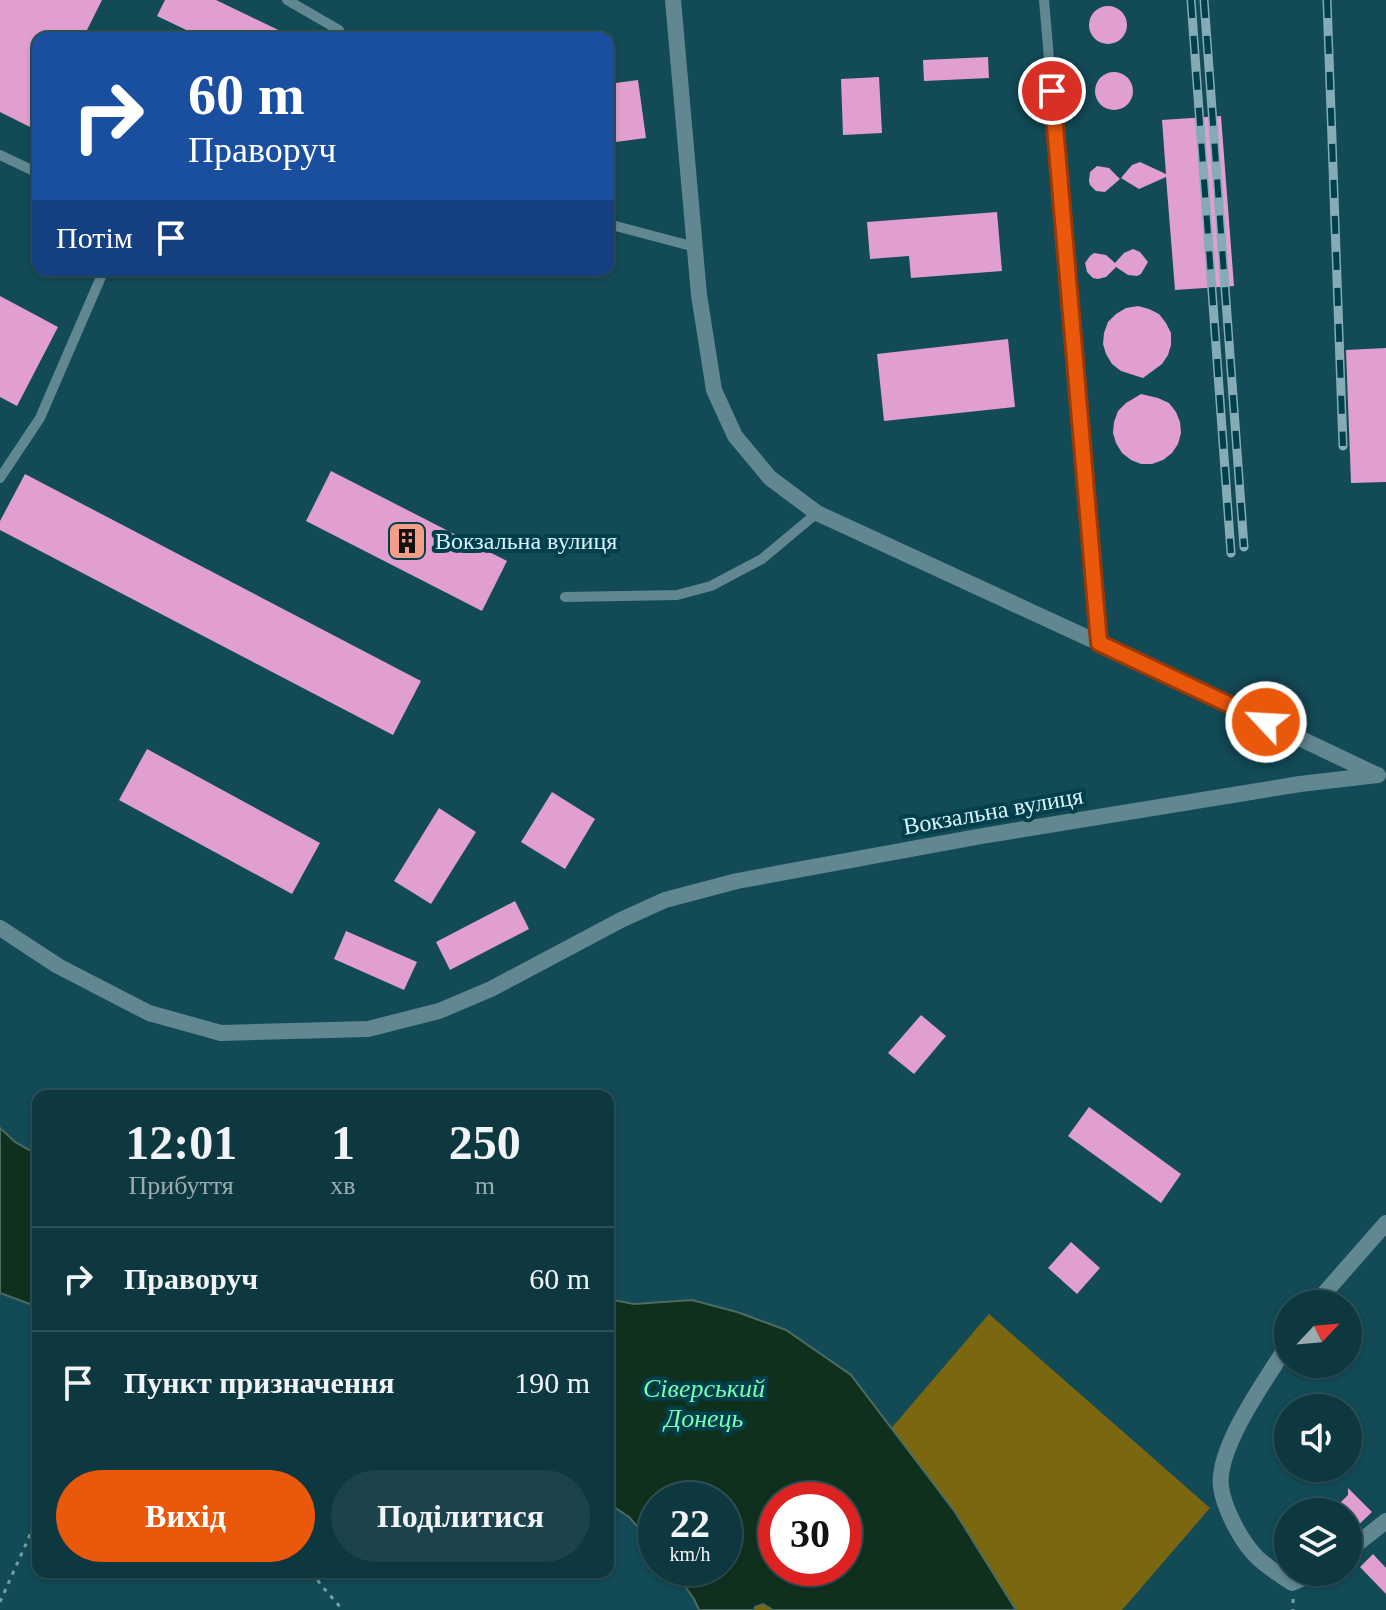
<!DOCTYPE html>
<html lang="uk">
<meta charset="utf-8">
<style>
body{margin:0;font-family:Georgia,serif;background:#1c434b;color:#f1f3f6;height:100vh;display:flex;flex-direction:column;font-size:30px;white-space:nowrap}
*{box-sizing:border-box;margin:0}
p{font-size:26px;color:#9bacb1}
.icon{flex:none;width:44px;height:44px;fill:none;stroke:currentColor;stroke-width:2;stroke-linecap:round;stroke-linejoin:round}
.map{position:relative;flex:1;overflow:hidden}
.panel{position:absolute;left:32px;top:1090px;width:582px;height:488px;display:flex;flex-direction:column;background:#0e3840;border-radius:16px;box-shadow:0 2px 6px #0004,0 0 0 2px #2e5259}
.panel>*{flex:none}
.guide{position:absolute;left:32px;top:32px;width:582px;height:244px;border-radius:16px;box-shadow:0 2px 6px #0004,0 0 0 2px #2e5259;background:#1a4fa0;color:#fff;overflow:hidden}
.needle{width:52px;rotate:64deg}
.fabs{position:absolute;left:1274px;top:1290px;display:grid;gap:16px}
.fabs a{display:grid;place-items:center;width:88px;height:88px;border-radius:50%;background:#0e3840;box-shadow:0 2px 6px #0004,0 0 0 2px #2e5259;font-size:40px}
.speed{position:absolute;left:638px;top:1482px;display:flex;gap:16px;font-size:40px;font-weight:700;text-align:center}
.speed>*{display:grid;place-content:center;width:104px;height:104px;border-radius:50%;background:#0e3840;box-shadow:0 2px 6px #0004,0 0 0 2px #2e5259;line-height:1}
.speed small{font-size:20px;font-weight:400}
.speed .limit{border:12px solid #d22;background:#fff;color:#111}
.pin{position:absolute;display:grid;place-items:center;width:68px;height:68px;color:#fff;margin:-34px;border:4px solid #fff;border-radius:50%;box-shadow:0 2px 8px #0007}
.me{position:absolute;width:88px;margin:-44px;rotate:295deg;stroke-linejoin:round;filter:drop-shadow(0 0 6px #0008)}
.turn{display:flex;align-items:center;gap:28px;height:168px;padding:0 24px;font-size:36px}
.turn .icon{width:104px;height:104px;stroke-width:2.5}
.turn b{display:block;font-size:56px;line-height:68px}
.then{display:flex;align-items:center;height:76px;padding:0 24px;background:#0003;gap:16px;font-size:30px}
.eta{display:flex;justify-content:space-evenly;align-items:center;height:136px;text-align:center}
.eta b{font-size:48px;font-weight:700;line-height:56px}
.primary-button{display:flex;gap:16px;margin-top:auto;padding:16px 24px}
.primary-button a{flex:1;height:92px;border-radius:48px;background:#ea580c;color:#fff;font-size:32px;font-weight:700;line-height:92px;text-align:center}
.primary-button a+a{background:#1c434b;color:#f1f3f6}
ul{padding:0;list-style:none}
li{display:flex;align-items:center;gap:24px;height:104px;padding:0 24px;border-top:2px solid #2e5259}
li div{flex:1}
li b{display:block;font-size:30px}
li em{font-style:normal}
.map>svg:first-child{display:block}
.green{fill:#7a670f}
.water{fill:#10301e;stroke:#4c6b61;stroke-width:2;fill-rule:evenodd}
.building{fill:#e09fcf}
.lines{fill:none;stroke-linecap:round;stroke-linejoin:round}
.path{stroke:#749ea8;stroke-width:3;stroke-dasharray:4 6;stroke-linecap:butt}
.service{stroke:#618791;stroke-width:10}
.minor{stroke:#618791;stroke-width:16}
.rail-casing{stroke:#85acb6;stroke-width:9}
.rail{stroke:#013f4b;stroke-width:6;stroke-dasharray:18;stroke-linecap:butt}
.route-casing{stroke:#983908;stroke-width:20}
.route{stroke:#ea580c;stroke-width:14}
.labels{text-anchor:middle;dominant-baseline:central;stroke-width:8;stroke-linejoin:round;paint-order:stroke}
.poi-label{font-size:24px;fill:#d9f4fc;stroke:#013f4b;text-anchor:start}
.street-label{font-size:24px;fill:#d9f4fc;stroke:#013f4b}
.water-label{font-size:26px;font-style:italic;fill:#79feb1;stroke:#013f4b}
</style>
<div class="map">
<svg width="1386" height="1610" viewBox="0 0 1386 1610">
<rect width="100%" height="100%" fill="#124a56"/>
<!-- green -->
<path class="green" d="M 989,1314 L 1210,1508 L 1122,1610 L 736,1610 L 776,1568 L 844,1568 L 844,1500 L 830,1500 Z"/>
<!-- water -->
<path class="water" d="M 0,1128 L 15,1142 L 38,1155 L 38,1307 L 0,1293 Z
M 608,1299 L 634,1304 L 692,1300 L 737,1312 L 786,1330 L 851,1375 L 955,1512 L 1016,1610 L 773,1610 L 763,1604 L 755,1607 L 755,1610 L 699,1610 L 694,1599 L 672,1568 L 724,1568 L 724,1500 L 656,1500 L 656,1548 L 629,1517 L 608,1503 ZM 776,1500 L 844,1500 L 844,1568 L 776,1568 Z"/>
<!-- building -->
<path class="building" d="M 0,0 L 102,0 L 83,38 L 38,38 L 38,131 L 0,112 Z
M 165,0 L 216,0 L 295,38 L 203,38 L 157,16 Z
M1089 25a19 19 0 1 1 38 0a19 19 0 1 1-38 0Z
M 988,57 L 989,78 L 924,81 L 923,60 Z
M1095 91a19 19 0 1 1 38 0a19 19 0 1 1-38 0Z
M 879,77 L 882,133 L 843,135 L 841,79 Z
M 638,80 L 646,138 L 608,143 L 608,84 Z
M 1221,116 L 1234,286 L 1175,290 L 1166,177 L 1139,189 L 1121,178 L 1132,165 L 1140,162 L 1166,174 L 1162,120 Z
M 1097,166 L 1109,168 L 1120,179 L 1105,192 L 1096,191 L 1090,185 L 1089,181 L 1090,172 Z
M 997,212 L 1002,271 L 911,278 L 909,256 L 870,259 L 867,222 Z
M 1133,249 L 1140,252 L 1148,262 L 1141,274 L 1137,276 L 1128,275 L 1116,267 L 1106,277 L 1098,279 L 1093,278 L 1087,272 L 1085,263 L 1090,256 L 1094,253 L 1106,255 L 1115,263 L 1124,253 Z
M 0,296 L 58,327 L 17,406 L 0,397 Z
M 1138,306 L 1149,309 L 1159,314 L 1166,323 L 1171,333 L 1171,345 L 1168,355 L 1162,364 L 1143,378 L 1121,371 L 1112,364 L 1106,354 L 1103,344 L 1104,333 L 1108,322 L 1116,314 L 1126,308 Z
M 1008,339 L 1015,407 L 884,421 L 877,354 Z
M 1386,348 L 1386,482 L 1351,483 L 1346,350 Z
M 1141,394 L 1158,398 L 1169,403 L 1176,412 L 1180,422 L 1181,433 L 1178,444 L 1172,453 L 1163,460 L 1152,464 L 1141,464 L 1131,460 L 1122,453 L 1116,443 L 1113,433 L 1114,422 L 1118,411 L 1126,403 Z
M 331,471 L 507,561 L 482,611 L 306,521 Z
M 25,474 L 421,681 L 393,735 L 0,530 L 0,521 Z
M 147,749 L 320,843 L 292,894 L 119,800 Z
M 552,792 L 595,819 L 565,869 L 521,842 Z
M 439,808 L 476,832 L 431,904 L 394,881 Z
M 515,901 L 529,929 L 450,970 L 436,942 Z
M 346,931 L 417,962 L 404,990 L 334,959 Z
M 921,1015 L 946,1036 L 914,1074 L 888,1053 Z
M 1089,1107 L 1181,1174 L 1161,1203 L 1068,1136 Z
M 1071,1242 L 1100,1268 L 1077,1294 L 1048,1268 Z
M 1348,1488 L 1372,1512 L 1348,1535 L 1348,1512 L 1331,1512 L 1348,1495 Z
M 1373,1554 L 1386,1568 L 1386,1594 L 1360,1567 Z"/>
<g class="lines">
<!-- path -->
<path class="path" d="M 312,1572 L 321,1585 L 343,1610
M 1293,1599 L 1293,1610
M 0,1602 L 38,1517"/>
<!-- service -->
<path class="service" d="M 287,0 L 339,30 L 336,38
M 1044,0 L 1099,643
M 0,155 L 38,173
M 608,224 L 695,247
M 0,478 L 40,418 L 104,270
M 565,597 L 677,595 L 711,586 L 762,559 L 817,513"/>
<!-- minor -->
<path class="minor" d="M 673,0 L 699,295 L 714,390 L 735,436 L 770,478 L 817,513 L 1099,643 L 1377,775
M 0,928 L 58,966 L 149,1013 L 221,1033 L 368,1029 L 439,1011 L 491,989 L 621,920 L 665,900 L 737,881 L 982,836 L 1300,784 L 1378,775
M 1315,1304 L 1386,1223
M 1288,1344 C 1267,1379 1216,1447 1221,1487 C 1224,1508 1239,1537 1253,1553 C 1263,1565 1279,1574 1292,1583 L 1318,1572
M 1348,1551 L 1386,1521"/>
<!-- rail casing -->
<g class="rail-casing">
<path id="rail" d="M 1191,0 L 1231,553
M 1204,0 L 1244,547
M 1327,0 L 1343,446"/>
</g>
<!-- rail -->
<use href="#rail" class="rail"/>
</g>
<g class="lines">
<!-- route casing -->
<g class="route-casing">
<path id="route" d="M 1052,91 L 1099,643 L 1266,722"/>
</g>
<!-- route -->
<use href="#route" class="route"/>
</g>
<!-- icons -->
<defs>
<g id="building-square" transform="scale(2)"><rect x="-9" y="-9" width="18" height="18" rx="4" fill="#f49e87" stroke="#013f4b"/><path d="M-4-6H4V6H1V3H-1V6H-4ZM-2.5-4.3h1.7v1.8h-1.7ZM.8-4.3h1.7v1.8H.8ZM-2.5-1h1.7V.8h-1.7ZM.8-1h1.7V.8H.8Z" fill="#111"/></g>
</defs>
<g fill-rule="evenodd">
<use href="#building-square" x="407" y="541"/>
</g>
<g class="labels">
<!-- poi labels -->
<g class="poi-label">
<text x="435" y="541">Вокзальна вулиця</text>
</g>
<!-- street labels -->
<g class="street-label">
<text transform="translate(993 811) rotate(-10)">Вокзальна вулиця</text>
</g>
<!-- water labels -->
<g class="water-label">
<text x="704" y="1388">Сіверський<tspan x="704" dy="30">Донець</tspan></text>
</g>
</g>
</svg>
<div class="fabs">
<a><svg class="needle" viewBox="-14 -14 28 28"><path d="M0-13l5 13h-10z" fill="#e53935"/><path d="M0 13l5-13h-10z" fill="#9bacb1"/></svg></a>
<a><svg class="icon" aria-label="sound" viewBox="0 0 24 24"><path d="M4 9h4l5-4v14l-5-4H4zM17 9q2 3 0 6"/></svg></a>
<a><svg class="icon" aria-label="layers" viewBox="0 0 24 24"><path d="M12 4l9 5-9 5-9-5zM3 14l9 5 9-5"/></svg></a>
</div>
<div class="speed"><div>22<small>km/h</small></div><div class="limit">30</div></div>
<div class="pin" style="left:1052px;top:91px;background:#d93025"><svg class="icon" aria-label="arrive" viewBox="0 0 24 24"><path d="M6 21V4h12l-3 4 3 4H6"/></svg></div>
<svg class="me" style="left:1266px;top:722px" viewBox="-20 -20 40 40"><circle r="17" fill="#ea580c" stroke="#fff" stroke-width="3"/><path d="M0-11L8 9 0 5-8 9z" fill="#fff"/></svg>
<div class="guide">
<div class="turn"><svg class="icon" aria-label="right" viewBox="0 0 24 24"><path d="M7 20v-9h11M14 6l5 5-5 5"/></svg><div><b>60 m</b>Праворуч</div></div>
<div class="then">Потім<svg class="icon" aria-label="arrive" viewBox="0 0 24 24"><path d="M6 21V4h12l-3 4 3 4H6"/></svg></div>
</div>
<section class="panel">
<div class="eta">
<div><b>12:01</b><p>Прибуття</p></div>
<div><b>1</b><p>хв</p></div>
<div><b>250</b><p>m</p></div>
</div>
<ul>
<li><svg class="icon" aria-label="right" viewBox="0 0 24 24"><path d="M7 20v-9h11M14 6l5 5-5 5"/></svg><div><b>Праворуч</b></div><em>60 m</em></li>
<li><svg class="icon" aria-label="arrive" viewBox="0 0 24 24"><path d="M6 21V4h12l-3 4 3 4H6"/></svg><div><b>Пункт призначення</b></div><em>190 m</em></li>
</ul>
<div class="primary-button"><a>Вихід</a><a>Поділитися</a></div>
</section>
</div>
